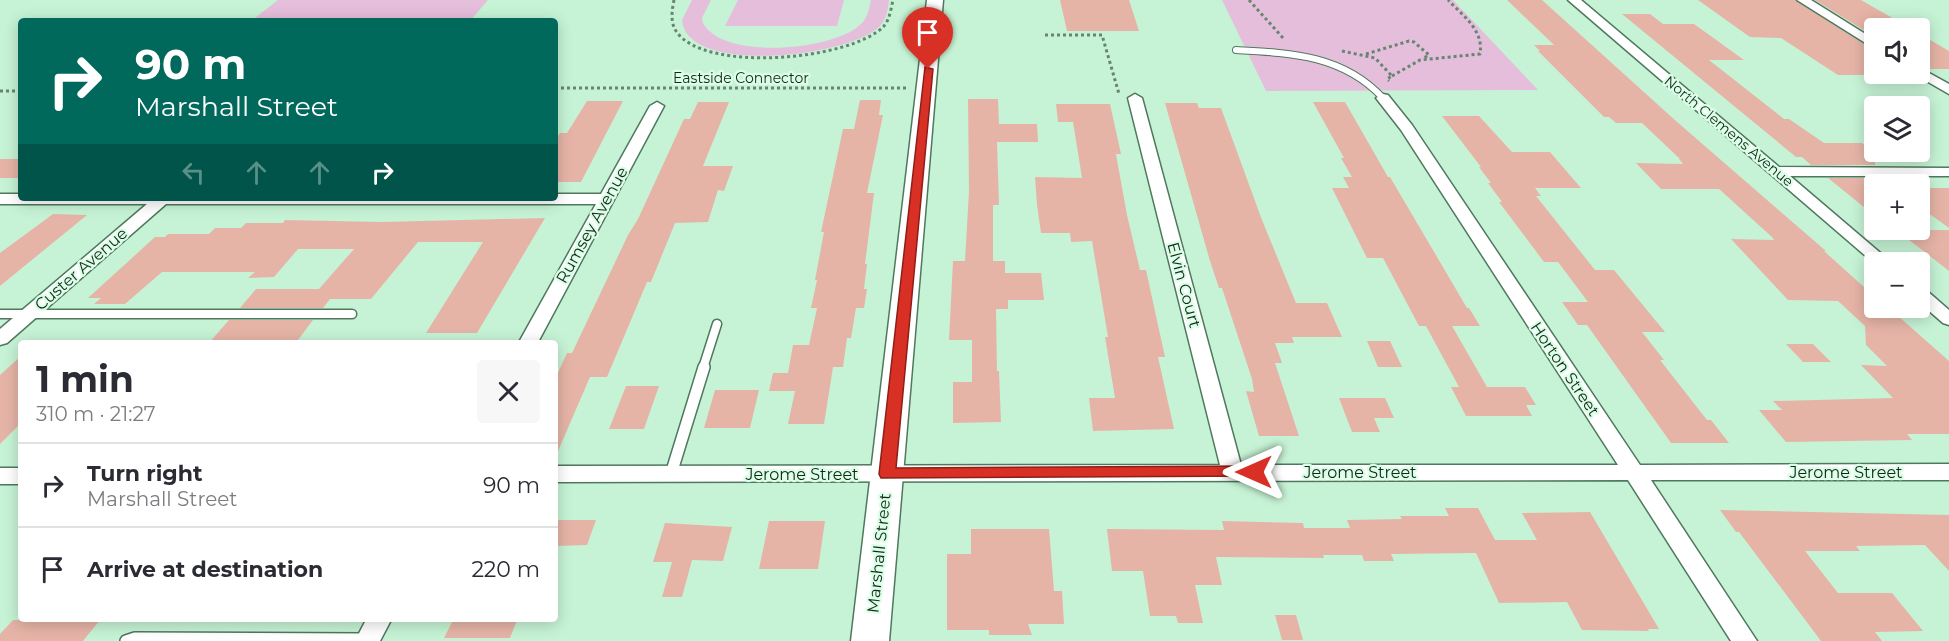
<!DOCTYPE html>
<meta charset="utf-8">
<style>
body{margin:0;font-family:Montserrat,sans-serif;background:#f7f7f7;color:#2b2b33;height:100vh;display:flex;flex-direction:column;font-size:22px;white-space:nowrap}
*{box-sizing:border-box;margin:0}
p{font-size:20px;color:#7c7c81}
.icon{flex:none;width:33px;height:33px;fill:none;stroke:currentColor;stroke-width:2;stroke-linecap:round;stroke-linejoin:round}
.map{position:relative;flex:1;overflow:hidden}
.details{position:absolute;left:18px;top:340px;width:540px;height:282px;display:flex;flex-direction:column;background:#fff;border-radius:6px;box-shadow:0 3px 15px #0003}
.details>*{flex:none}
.hud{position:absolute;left:18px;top:18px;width:540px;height:183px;border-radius:6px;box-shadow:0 3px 15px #0003;background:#00695c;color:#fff;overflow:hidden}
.fabs{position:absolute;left:1864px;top:18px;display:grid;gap:12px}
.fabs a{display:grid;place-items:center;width:66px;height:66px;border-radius:6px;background:#fff;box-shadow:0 3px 15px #0003;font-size:30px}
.pin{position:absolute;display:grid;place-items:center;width:51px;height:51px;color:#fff;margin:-62px -26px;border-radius:50% 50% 50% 0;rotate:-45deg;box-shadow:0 0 6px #0007}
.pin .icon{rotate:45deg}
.me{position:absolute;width:66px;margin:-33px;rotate:270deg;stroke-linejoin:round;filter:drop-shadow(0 0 4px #0008)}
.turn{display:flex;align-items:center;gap:21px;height:126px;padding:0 18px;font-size:27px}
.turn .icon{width:78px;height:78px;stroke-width:2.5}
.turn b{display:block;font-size:42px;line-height:51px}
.lanes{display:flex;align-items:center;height:57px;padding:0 18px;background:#0003;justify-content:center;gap:30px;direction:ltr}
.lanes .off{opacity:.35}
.round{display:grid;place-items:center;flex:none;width:63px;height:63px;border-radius:6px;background:#f7f7f7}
.head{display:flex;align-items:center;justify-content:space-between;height:102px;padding:0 18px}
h1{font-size:36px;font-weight:700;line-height:45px}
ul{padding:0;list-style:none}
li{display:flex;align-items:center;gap:18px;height:84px;padding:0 18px;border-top:2px solid #e1e1e2}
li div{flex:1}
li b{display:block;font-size:22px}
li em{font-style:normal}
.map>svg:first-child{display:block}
.green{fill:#e5bedb}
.building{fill:#e6b4a7}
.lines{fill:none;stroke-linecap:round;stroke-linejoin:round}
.lane-far2-casing{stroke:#4f785e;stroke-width:8}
.lane-far1-casing{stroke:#4f785e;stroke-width:11}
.lane-casing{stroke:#4f785e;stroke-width:14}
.street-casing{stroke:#4f785e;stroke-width:3}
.secondary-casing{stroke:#4f785e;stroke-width:3}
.path{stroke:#678571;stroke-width:3;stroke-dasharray:3 3;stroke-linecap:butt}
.lane-far2{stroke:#fff;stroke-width:6}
.lane-far1{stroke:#fff;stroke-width:8}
.lane{stroke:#fff;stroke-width:11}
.street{fill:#fff;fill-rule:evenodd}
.secondary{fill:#fff;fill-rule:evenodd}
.route{fill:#d93025;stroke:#8d1f18;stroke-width:1.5}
.labels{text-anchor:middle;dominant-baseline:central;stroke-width:4.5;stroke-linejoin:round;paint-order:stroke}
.far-street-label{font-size:14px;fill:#15261b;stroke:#dafee6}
.street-label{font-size:16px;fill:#15261b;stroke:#dafee6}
</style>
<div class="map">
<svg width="1949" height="641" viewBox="0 0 1949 641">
<rect width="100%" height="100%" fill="#c6f3d5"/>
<!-- green -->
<path class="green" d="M 278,0 L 488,0 L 470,21 L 251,21 Z
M 692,0 L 711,0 L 702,18 L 703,23 C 723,61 838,51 863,22 C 868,16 869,8 871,0 L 889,0 C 888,9 887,18 880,26 C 850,57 686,76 682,20 Z
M 738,0 L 844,0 L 837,26 L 725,26 Z
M 1222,0 L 1453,0 L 1538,90 L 1266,91 Z"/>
<!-- building -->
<path class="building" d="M 1060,0 L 1129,0 L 1139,31 L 1067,31 Z
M 1507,0 L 1542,0 L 1676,121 L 1826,251 L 1824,251 L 1875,297 L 1875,308 L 1889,308 L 1949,361 L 1949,434 L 1907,434 L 1912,440 L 1786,442 L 1759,410 L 1782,410 L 1773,401 L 1893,398 L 1861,365 L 1887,366 L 1866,345 L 1865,326 L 1838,301 L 1788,300 L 1731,239 L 1774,240 L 1772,237 L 1719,189 L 1661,189 L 1636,163 L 1683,164 L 1679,159 L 1680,159 L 1642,123 L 1616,123 L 1609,117 L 1604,117 L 1538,51 L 1540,51 L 1534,45 L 1554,45 Z
M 1698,0 L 1795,0 L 1875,51 L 1875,74 L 1896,75 L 1838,75 L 1781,38 L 1750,37 Z
M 1815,0 L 1861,0 L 1910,28 L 1875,28 L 1875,37 Z
M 1622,14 L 1650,14 L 1663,24 L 1694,24 L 1744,60 L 1709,60 L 1784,119 L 1789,119 L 1824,143 L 1862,143 L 1875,153 L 1875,165 L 1811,165 L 1802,157 L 1796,157 Z
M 1920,34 L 1949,51 L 1949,69 L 1927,69 L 1920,66 Z
M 968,99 L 998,99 L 999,124 L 1037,124 L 1038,142 L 997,142 L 999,205 L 993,205 L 993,261 L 1005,261 L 1005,273 L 1041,273 L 1044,300 L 1008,300 L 1008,309 L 996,309 L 997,371 L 999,371 L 1001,422 L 953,423 L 953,382 L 972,382 L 972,340 L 949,340 L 953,261 L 965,261 L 969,191 Z
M 860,100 L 881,100 L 879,115 L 883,115 L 867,193 L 874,193 L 865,264 L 867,264 L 864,289 L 867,289 L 864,308 L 856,308 L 851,338 L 847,338 L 843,367 L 833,367 L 824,424 L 788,424 L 795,391 L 769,391 L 773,373 L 788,373 L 793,345 L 809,345 L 817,308 L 811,308 L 817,280 L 815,280 L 824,232 L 821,232 L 843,129 L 854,129 Z
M 587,101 L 623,101 L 581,182 L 555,182 L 555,141 L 560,133 L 567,133 Z
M 698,102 L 729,102 L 703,166 L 733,166 L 724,191 L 718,190 L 708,222 L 675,223 L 651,282 L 647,282 L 607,377 L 590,377 L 555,458 L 555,379 L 567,353 L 572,353 L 628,235 L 638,219 L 684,119 L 690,119 Z
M 1313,102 L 1345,102 L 1388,177 L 1390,177 L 1467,308 L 1469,308 L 1480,326 L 1452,326 L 1487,387 L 1525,387 L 1536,405 L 1526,405 L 1532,416 L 1466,416 L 1451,387 L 1459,387 L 1426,326 L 1419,326 L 1383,258 L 1367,258 L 1332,188 L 1349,188 L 1343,177 L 1352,177 L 1341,158 L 1344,158 Z
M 1165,103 L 1197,103 L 1199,108 L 1221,108 L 1262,220 L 1296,303 L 1327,303 L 1342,337 L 1292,337 L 1294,343 L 1275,343 L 1282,363 L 1275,363 L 1299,436 L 1259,436 L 1246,391 L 1254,392 L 1252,379 L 1222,288 L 1219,288 L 1210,261 Z
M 1056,104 L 1110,104 L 1121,154 L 1116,154 L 1127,215 L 1140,270 L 1146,270 L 1165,357 L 1158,357 L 1174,429 L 1093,431 L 1089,398 L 1115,398 L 1105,337 L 1108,337 L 1092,241 L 1071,242 L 1070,233 L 1041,233 L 1037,205 L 1035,177 L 1082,178 L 1073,122 L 1058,122 Z
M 1442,116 L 1479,116 L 1512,152 L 1550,152 L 1581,188 L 1535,188 L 1541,196 L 1536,196 L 1595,270 L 1614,270 L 1665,332 L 1642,332 L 1664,360 L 1660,360 L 1707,420 L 1711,420 L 1729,443 L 1671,443 L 1587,325 L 1578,325 L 1562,302 L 1588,302 L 1558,262 L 1544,262 L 1499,202 L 1502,202 L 1488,183 L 1491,183 L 1479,167 L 1481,167 Z
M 0,159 L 21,159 L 21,178 L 0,178 Z
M 1828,178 L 1875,178 L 1875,216 Z
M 1920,188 L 1949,188 L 1949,228 L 1920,207 Z
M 53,214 L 87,215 L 0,286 L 0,253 Z
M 545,218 L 477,333 L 426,333 L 483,242 L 418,242 L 371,299 L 330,299 L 323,308 L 240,308 L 256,289 L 319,289 L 354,249 L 298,249 L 274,277 L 248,278 L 255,272 L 162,272 L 125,304 L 94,304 L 101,298 L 88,298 L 155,237 L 165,237 L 168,234 L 209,234 L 215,228 L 241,228 L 246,223 L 283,223 L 285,220 L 382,222 Z
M 1896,230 L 1949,230 L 1949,271 L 1926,253 Z
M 229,320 L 313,320 L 295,344 L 208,344 Z
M 1367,341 L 1390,341 L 1402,367 L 1378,367 Z
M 1786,344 L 1813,344 L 1831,362 L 1803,362 Z
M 21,356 L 21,423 L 0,444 L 0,375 Z
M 626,386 L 659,386 L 644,429 L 609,429 Z
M 715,390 L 759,390 L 750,428 L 704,428 Z
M 1339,398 L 1385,398 L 1394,418 L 1374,418 L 1380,432 L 1352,432 Z
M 1445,508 L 1478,508 L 1495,540 L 1537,540 L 1522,513 L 1590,512 L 1659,629 L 1648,629 L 1649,631 L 1582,630 L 1567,602 L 1499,603 L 1476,553 L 1391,554 L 1394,561 L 1364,561 L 1362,555 L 1323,555 L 1324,558 L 1216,557 L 1222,585 L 1195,585 L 1203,623 L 1178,623 L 1176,616 L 1150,616 L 1143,571 L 1112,571 L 1107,529 L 1224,530 L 1222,521 L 1303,523 L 1304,528 L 1350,528 L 1347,520 L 1402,519 L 1400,516 L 1449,516 Z
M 1720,510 L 1949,515 L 1949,571 L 1925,545 L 1856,546 L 1860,551 L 1805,551 L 1838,593 L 1892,593 L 1923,631 L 1875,632 L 1882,641 L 1821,641 L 1739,532 L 1736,532 Z
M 555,520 L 596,520 L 587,545 L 555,546 Z
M 769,521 L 825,521 L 818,569 L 759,569 Z
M 665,523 L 732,527 L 723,561 L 692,560 L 682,597 L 662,597 L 672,562 L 653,562 Z
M 971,529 L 1049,529 L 1054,591 L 1062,591 L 1064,624 L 1028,624 L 1032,635 L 989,635 L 989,630 L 947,630 L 947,554 L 971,554 Z
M 1275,615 L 1296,615 L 1303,640 L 1282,640 Z
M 13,620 L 100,620 L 83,641 L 0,641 L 0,634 Z
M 453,620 L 517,620 L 510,638 L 444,638 Z"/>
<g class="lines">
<!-- lane-far2 casing -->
<g class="lane-far2-casing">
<path id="lane-far2" d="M 1236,50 C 1292,53 1343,55 1383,98"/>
</g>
<!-- lane-far1 casing -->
<g class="lane-far1-casing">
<path id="lane-far1" d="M 0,314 L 352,314
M 703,368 L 717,324"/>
</g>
<!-- lane casing -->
<g class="lane-casing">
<path id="lane" d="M 671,474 L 704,367
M 126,641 L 135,638 L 366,639"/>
</g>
<!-- street casing -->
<g class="street-casing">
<path id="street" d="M 1568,0 L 1581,0 L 1779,167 L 1949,168 L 1949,176 L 1790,176 L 1891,262 L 1875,264 Z
M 1797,0 L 1811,0 L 1875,40 L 1875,49 Z
M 1920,68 L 1949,84 L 1949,94 L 1916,75 L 1920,74 Z
M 1135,94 L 1142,98 L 1241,465 L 1618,465 L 1401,130 L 1376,98 L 1383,94 L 1388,95 L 1412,125 L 1640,465 L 1949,464 L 1949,480 L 1651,480 L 1757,641 L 1731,641 L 1628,480 L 555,482 L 555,466 L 1220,465 L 1128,98 Z
M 657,102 L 664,106 L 537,344 L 518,344 L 596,204 L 166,204 L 7,343 L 0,345 L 0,329 L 147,204 L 0,204 L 0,194 L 21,194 L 21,198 L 555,198 L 555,194 L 601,194 L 650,106 Z
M 1920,289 L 1926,290 L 1949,310 L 1949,325 L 1943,323 L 1920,303 Z
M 0,468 L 21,468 L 21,484 L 0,484 Z
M 366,620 L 391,620 L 380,641 L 355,641 Z"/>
</g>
<!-- secondary casing -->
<g class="secondary-casing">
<path id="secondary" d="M 927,0 L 943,0 L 889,641 L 851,641 Z"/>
</g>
<!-- path -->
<path class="path" d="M 674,0 C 672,10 670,22 676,31 C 704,74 852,60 884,26 C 890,19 891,8 893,0
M 1249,0 L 1283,38
M 1045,35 L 1102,35 L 1119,94
M 1342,51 L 1375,58 L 1392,76 L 1387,79 L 1389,81
M 1366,54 L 1409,41 L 1414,42 L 1429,55 L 1422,59
M 1392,76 L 1420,60 L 1480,54 C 1484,30 1463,16 1448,0
M 555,88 L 907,88
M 0,91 L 21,91"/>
<!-- lane-far2 -->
<use href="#lane-far2" class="lane-far2"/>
<!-- lane-far1 -->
<use href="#lane-far1" class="lane-far1"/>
<!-- lane -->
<use href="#lane" class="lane"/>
<!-- street -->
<use href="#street" class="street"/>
<!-- secondary -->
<use href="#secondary" class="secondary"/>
</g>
<!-- route -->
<path class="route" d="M 925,67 L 933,69 L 896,468 L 1254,466 L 1260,468 L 1262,472 L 1260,476 L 881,478 L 879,474 Z"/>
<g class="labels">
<!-- far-street labels -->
<g class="far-street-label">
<text x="741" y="78">Eastside Connector</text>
<text transform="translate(1729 131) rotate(40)">North Clemens Avenue</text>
</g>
<!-- street labels -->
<g class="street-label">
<text transform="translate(592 225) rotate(-61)">Rumsey Avenue</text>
<text transform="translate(81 269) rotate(-41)">Custer Avenue</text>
<text transform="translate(1184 285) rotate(75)">Elvin Court</text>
<text transform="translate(1565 369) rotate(56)">Horton Street</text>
<text x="1360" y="472">Jerome Street</text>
<text x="1846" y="472">Jerome Street</text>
<text x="802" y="474">Jerome Street</text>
<text transform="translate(879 553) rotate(-84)">Marshall Street</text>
</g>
</g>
</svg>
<div class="fabs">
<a><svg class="icon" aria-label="sound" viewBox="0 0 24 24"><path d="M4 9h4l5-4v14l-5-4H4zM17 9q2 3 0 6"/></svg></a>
<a><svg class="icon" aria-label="layers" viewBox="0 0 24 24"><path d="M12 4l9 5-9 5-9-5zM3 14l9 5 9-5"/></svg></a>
<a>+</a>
<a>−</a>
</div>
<div class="pin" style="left:928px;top:69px;background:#d93025"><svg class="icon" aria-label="arrive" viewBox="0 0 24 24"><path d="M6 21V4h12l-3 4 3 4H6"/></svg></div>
<svg class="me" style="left:1254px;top:472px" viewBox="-20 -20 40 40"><path d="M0-17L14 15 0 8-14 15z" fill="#d93025" stroke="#fff" stroke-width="4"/></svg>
<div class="hud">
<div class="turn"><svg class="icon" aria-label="right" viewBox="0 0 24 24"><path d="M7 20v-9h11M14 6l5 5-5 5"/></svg><div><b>90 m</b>Marshall Street</div></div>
<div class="lanes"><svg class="icon off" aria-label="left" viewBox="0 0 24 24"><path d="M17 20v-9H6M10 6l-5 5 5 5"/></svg><svg class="icon off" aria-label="ahead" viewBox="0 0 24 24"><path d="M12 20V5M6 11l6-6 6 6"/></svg><svg class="icon off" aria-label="ahead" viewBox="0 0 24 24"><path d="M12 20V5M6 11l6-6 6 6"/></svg><svg class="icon" aria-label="right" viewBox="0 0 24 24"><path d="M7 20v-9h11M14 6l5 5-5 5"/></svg></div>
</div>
<section class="details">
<div class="head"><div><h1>1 min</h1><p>310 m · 21:27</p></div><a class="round"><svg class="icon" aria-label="close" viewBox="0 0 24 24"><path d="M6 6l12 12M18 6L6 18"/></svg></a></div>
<ul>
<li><svg class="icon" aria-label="right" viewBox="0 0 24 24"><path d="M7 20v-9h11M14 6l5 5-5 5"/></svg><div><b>Turn right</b><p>Marshall Street</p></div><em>90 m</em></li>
<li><svg class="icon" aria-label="arrive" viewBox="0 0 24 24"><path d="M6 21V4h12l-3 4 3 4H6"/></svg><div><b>Arrive at destination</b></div><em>220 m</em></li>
</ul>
</section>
</div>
